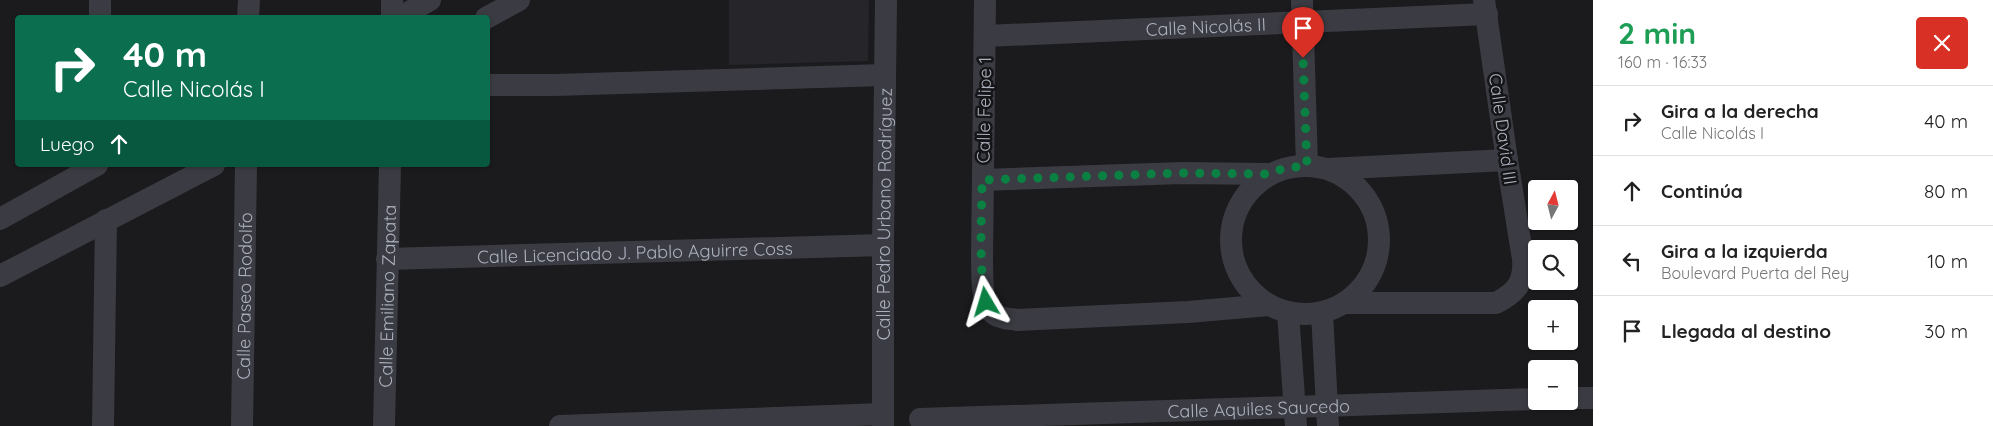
<!DOCTYPE html>
<html lang="es">
<meta charset="utf-8">
<style>
body{margin:0;font-family:Quicksand,sans-serif;background:#f2f2f2;color:#222;height:100vh;display:flex;flex-direction:column;font-size:19px;white-space:nowrap}
*{box-sizing:border-box;margin:0}
p{font-size:16px;color:#767676}
.icon{flex:none;width:28px;height:28px;fill:none;stroke:currentColor;stroke-width:2;stroke-linecap:round;stroke-linejoin:round}
.map{position:relative;flex:1;overflow:hidden}
.side{display:flex;flex-direction:column;background:#fff;width:400px}
.side>*{flex:none}
.banner{position:absolute;left:15px;top:15px;width:475px;height:152px;border-radius:5px;box-shadow:0 1px 4px #0004;background:#0b6e4f;color:#fff;overflow:hidden}
.needle{width:32px;rotate:7deg}
.fabs{position:absolute;left:1528px;top:180px;display:grid;gap:10px}
.fabs a{display:grid;place-items:center;width:50px;height:50px;border-radius:5px;background:#fff;box-shadow:0 1px 4px #0004;font-size:25px}
.pin{position:absolute;display:grid;place-items:center;width:42px;height:42px;color:#fff;margin:-51px -21px;border-radius:50% 50% 50% 0;rotate:-45deg;box-shadow:0 0 5px #0007}
.pin .icon{rotate:45deg}
.me{position:absolute;width:55px;margin:-28px;rotate:353deg;stroke-linejoin:round;filter:drop-shadow(0 0 4px #0008)}
.turn{display:flex;align-items:center;gap:18px;height:105px;padding:0 25px;font-size:22px}
.turn .icon{width:65px;height:65px;stroke-width:2.5}
.turn b{display:block;font-size:35px;line-height:42px}
.then{display:flex;align-items:center;height:48px;padding:0 25px;background:#0003;gap:10px;font-size:19px}
.round{display:grid;place-items:center;flex:none;width:52px;height:52px;border-radius:5px;background:#f2f2f2}
.overview{display:flex;align-items:center;justify-content:space-between;height:85px;padding:0 25px}
h1{font-size:30px;font-weight:800;line-height:38px;color:#1e9e55}
ul{padding:0;list-style:none}
li{display:flex;align-items:center;gap:15px;height:70px;padding:0 25px;border-top:1px solid #e0e0e0}
li div{flex:1}
li b{display:block;font-size:19px}
li em{font-style:normal}
main{display:flex;flex:1;min-height:0}
.map>svg:first-child{display:block}
.built{fill:#26262a}
.lines{fill:none;stroke-linecap:round;stroke-linejoin:round}
.minor{stroke:#3b3c43;stroke-width:22}
.route{stroke:#0b8043;stroke-width:9;stroke-dasharray:0 16.2}
.labels{text-anchor:middle;dominant-baseline:central;stroke-width:5;stroke-linejoin:round;paint-order:stroke}
.street-label{font-size:18px;fill:#acb1be;stroke:#151518}
</style>
<main>
<div class="map">
<svg width="1593" height="426" viewBox="0 0 1593 426">
<rect width="100%" height="100%" fill="#1b1a1d"/>
<!-- built -->
<path class="built" d="M 729,0 L 869,0 L 868,61 L 729,65 Z"/>
<g class="lines">
<!-- minor -->
<g class="minor">
<path d="M 985,0 L 982,261 C 983,279 979,311 1001,317 C 1006,319 1012,319 1017,320 L 1188,312 L 1269,305"/>
<path d="M 1302,0 L 1307,166"/>
<path d="M 100,18 L 100,0"/>
<path d="M 248,18 L 249,0"/>
<path d="M 392,18 L 392,0"/>
<path d="M 399,18 L 430,0"/>
<path d="M 486,18 L 519,0"/>
<path id="s1" d="M 985,36 L 1487,14"/>
<path d="M 488,85 L 554,85 L 884,75"/>
<circle cx="1305" cy="240" r="74"/>
<path d="M 1328,169 L 1507,160"/>
<path d="M 983,180 L 1182,173 L 1267,174"/>
<path d="M 0,219 L 97,165"/>
<path id="s2" d="M 387,259 L 883,245"/>
<path d="M 0,276 L 214,165"/>
<path d="M 1345,303 L 1496,303 C 1516,293 1525,282 1523,259 L 1507,160 L 1484,0"/>
<path d="M 1288,313 L 1296,426"/>
<path d="M 1322,313 L 1328,426"/>
<path d="M 1569,398 L 1593,398"/>
<path id="s3" d="M 920,419 L 1536,399"/>
<path d="M 103,426 L 106,220"/>
<path id="s4" d="M 242,426 L 246,165"/>
<path id="s5" d="M 384,426 L 390,165"/>
<path d="M 560,426 L 883,414"/>
<path id="s6" d="M 883,426 L 883,245 L 886,0"/>
</g>
</g>
<g class="lines">
<!-- route -->
<path class="route" d="M 986,302 C 978,266 982,217 982,180 L 1182,173 L 1267,174 L 1285,168 L 1307,166 L 1303,58"/>
</g>
<g class="labels">
<!-- street labels -->
<g class="street-label">
<text stroke="none"><textPath href="#s1" startOffset="221">Calle Nicolás II</textPath></text>
<text transform="translate(984 110) rotate(-89)">Calle Felipe 1</text>
<text transform="translate(1503 129) rotate(82)">Calle David III</text>
<text stroke="none"><textPath href="#s6" startOffset="212">Calle Pedro Urbano Rodríguez</textPath></text>
<text stroke="none"><textPath href="#s2" startOffset="248">Calle Licenciado J. Pablo Aguirre Coss</textPath></text>
<text stroke="none"><textPath href="#s5" startOffset="130">Calle Emiliano Zapata</textPath></text>
<text stroke="none"><textPath href="#s4" startOffset="130">Calle Paseo Rodolfo</textPath></text>
<text stroke="none"><textPath href="#s3" startOffset="339">Calle Aquiles Saucedo</textPath></text>
</g>
</g>
</svg>
<div class="fabs">
<a><svg class="needle" viewBox="-14 -14 28 28"><path d="M0-13l5 13h-10z" fill="#e53935"/><path d="M0 13l5-13h-10z" fill="#767676"/></svg></a>
<a><svg class="icon" aria-label="search" viewBox="0 0 24 24"><circle cx="10" cy="10" r="6"/><path d="M15 15l6 6"/></svg></a>
<a>+</a>
<a>−</a>
</div>
<div class="pin" style="left:1303px;top:58px;background:#d93025"><svg class="icon" aria-label="arrive" viewBox="0 0 24 24"><path d="M6 21V4h12l-3 4 3 4H6"/></svg></div>
<svg class="me" style="left:986px;top:302px" viewBox="-20 -20 40 40"><path d="M0-17L14 15 0 8-14 15z" fill="#0b8043" stroke="#fff" stroke-width="4"/></svg>
<div class="banner">
<div class="turn"><svg class="icon" aria-label="right" viewBox="0 0 24 24"><path d="M7 20v-9h11M14 6l5 5-5 5"/></svg><div><b>40 m</b>Calle Nicolás I</div></div>
<div class="then">Luego<svg class="icon" aria-label="ahead" viewBox="0 0 24 24"><path d="M12 20V5M6 11l6-6 6 6"/></svg></div>
</div>
</div>
<section class="side">
<div class="overview"><div><h1>2 min</h1><p>160 m · 16:33</p></div><a class="round" style="background:#d93025;color:#fff"><svg class="icon" aria-label="close" viewBox="0 0 24 24"><path d="M6 6l12 12M18 6L6 18"/></svg></a></div>
<ul>
<li><svg class="icon" aria-label="right" viewBox="0 0 24 24"><path d="M7 20v-9h11M14 6l5 5-5 5"/></svg><div><b>Gira a la derecha</b><p>Calle Nicolás I</p></div><em>40 m</em></li>
<li><svg class="icon" aria-label="ahead" viewBox="0 0 24 24"><path d="M12 20V5M6 11l6-6 6 6"/></svg><div><b>Continúa</b></div><em>80 m</em></li>
<li><svg class="icon" aria-label="left" viewBox="0 0 24 24"><path d="M17 20v-9H6M10 6l-5 5 5 5"/></svg><div><b>Gira a la izquierda</b><p>Boulevard Puerta del Rey</p></div><em>10 m</em></li>
<li><svg class="icon" aria-label="arrive" viewBox="0 0 24 24"><path d="M6 21V4h12l-3 4 3 4H6"/></svg><div><b>Llegada al destino</b></div><em>30 m</em></li>
</ul>
</section>
</main>
